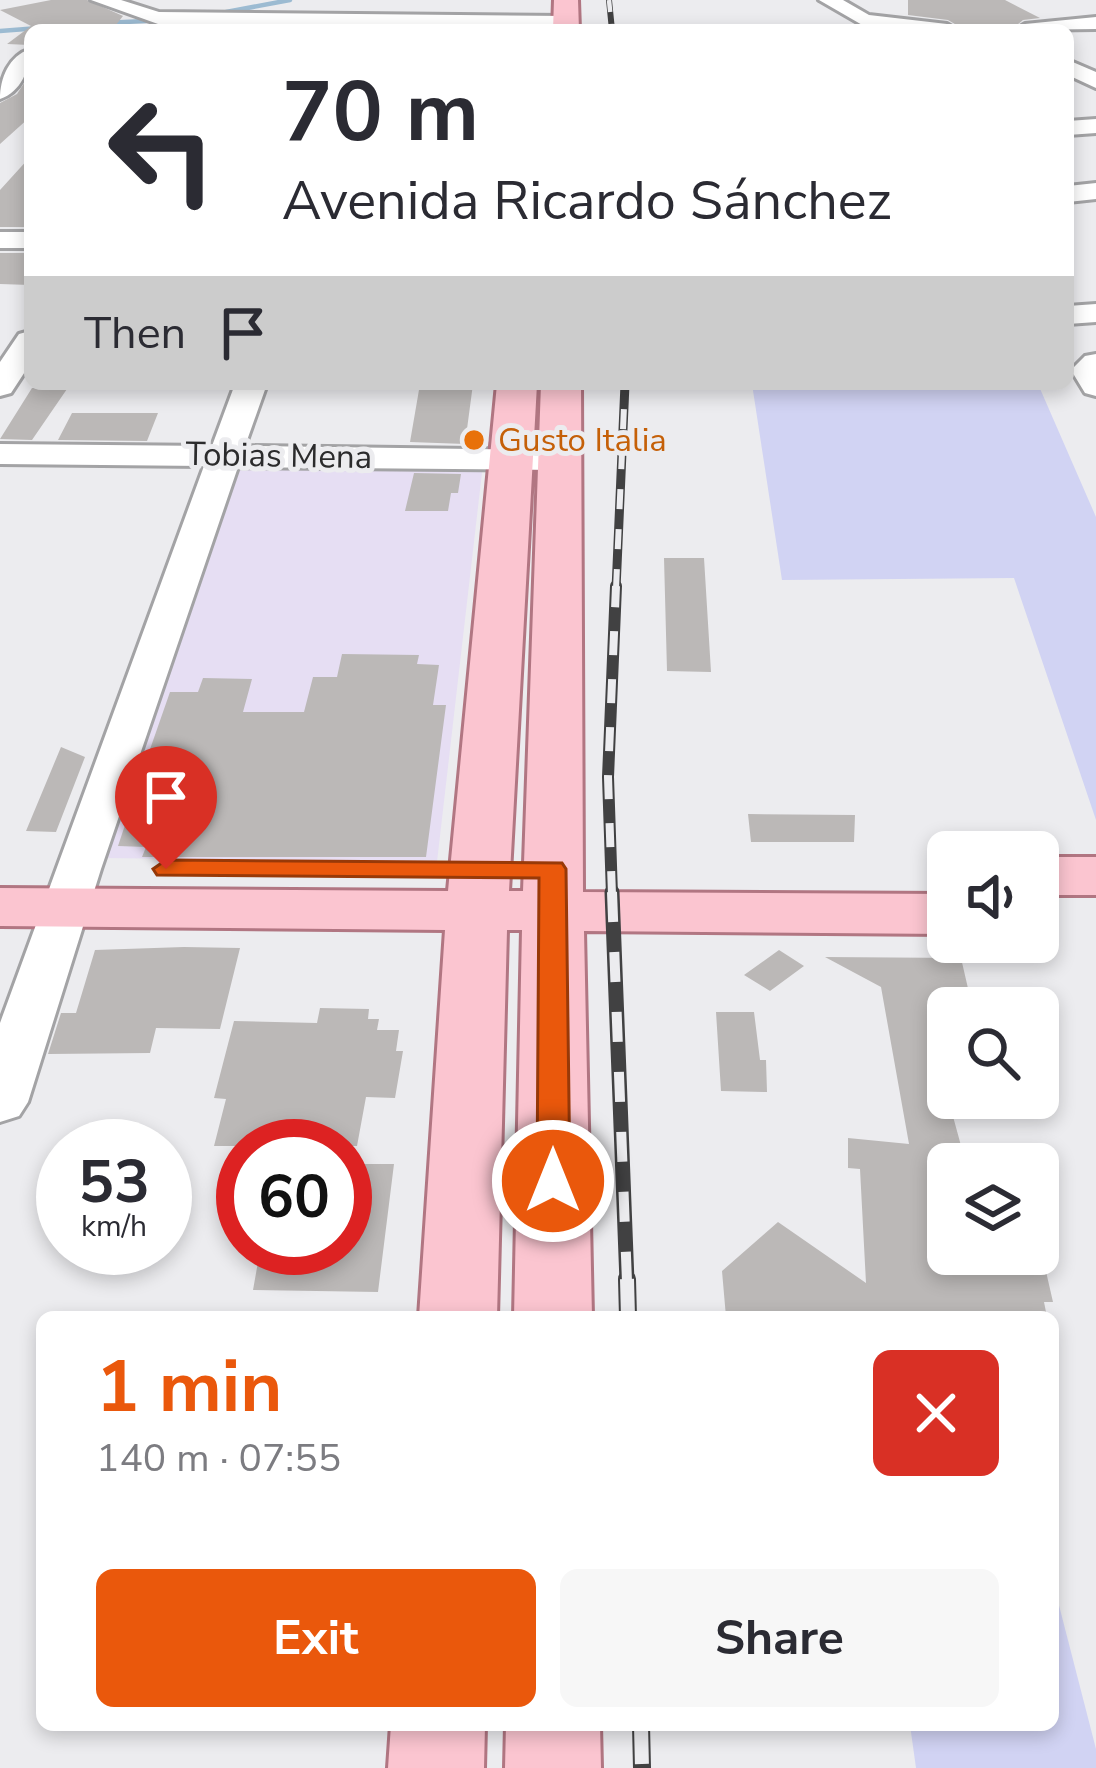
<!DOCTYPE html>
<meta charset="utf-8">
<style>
body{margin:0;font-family:"Nunito Sans",sans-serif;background:#f7f7f7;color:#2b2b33;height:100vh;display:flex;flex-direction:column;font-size:45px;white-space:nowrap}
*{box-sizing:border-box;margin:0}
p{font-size:39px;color:#7c7c81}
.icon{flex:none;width:66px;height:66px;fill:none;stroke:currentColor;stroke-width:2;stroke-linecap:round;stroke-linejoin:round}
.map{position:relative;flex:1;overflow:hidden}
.sheet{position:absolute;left:36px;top:1311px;width:1023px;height:420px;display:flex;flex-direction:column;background:#fff;border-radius:18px;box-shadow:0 6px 18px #0003}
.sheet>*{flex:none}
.banner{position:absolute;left:24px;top:24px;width:1050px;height:366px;border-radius:18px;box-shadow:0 6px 18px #0003;background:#fff;color:#2b2b33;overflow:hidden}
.fabs{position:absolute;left:927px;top:831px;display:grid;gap:24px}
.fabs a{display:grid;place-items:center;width:132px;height:132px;border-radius:18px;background:#fff;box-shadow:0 6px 18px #0003;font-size:60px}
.speed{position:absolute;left:36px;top:1119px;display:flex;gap:24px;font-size:60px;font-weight:700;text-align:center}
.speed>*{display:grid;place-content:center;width:156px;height:156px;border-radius:50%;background:#fff;box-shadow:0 6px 18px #0003;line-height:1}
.speed small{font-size:30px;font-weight:400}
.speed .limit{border:18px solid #d22;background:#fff;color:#111}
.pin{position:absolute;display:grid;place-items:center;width:102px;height:102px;color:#fff;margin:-123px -51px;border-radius:50% 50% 50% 0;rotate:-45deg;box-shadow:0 0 12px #0007}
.pin .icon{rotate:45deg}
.me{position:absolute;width:132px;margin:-66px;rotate:0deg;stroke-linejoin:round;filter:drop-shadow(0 0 9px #0008)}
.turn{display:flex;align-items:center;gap:42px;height:252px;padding:0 60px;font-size:54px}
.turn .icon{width:156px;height:156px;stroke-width:2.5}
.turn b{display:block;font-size:84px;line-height:102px}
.then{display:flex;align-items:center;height:114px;padding:0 60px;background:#0003;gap:24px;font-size:45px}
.round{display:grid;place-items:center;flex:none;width:126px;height:126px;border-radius:18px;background:#f7f7f7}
.head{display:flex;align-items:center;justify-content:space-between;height:204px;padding:0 60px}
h1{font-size:72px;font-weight:700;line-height:90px;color:#ea580c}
.button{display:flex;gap:24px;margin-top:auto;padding:24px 60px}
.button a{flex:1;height:138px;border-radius:18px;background:#ea580c;color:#fff;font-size:48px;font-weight:700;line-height:138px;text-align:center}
.button a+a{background:#f7f7f7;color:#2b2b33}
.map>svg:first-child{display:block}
.commercial{fill:#e6def3}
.green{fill:#d1d3f3}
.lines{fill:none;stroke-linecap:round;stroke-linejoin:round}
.stream{stroke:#9cbbd2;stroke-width:4.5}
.building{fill:#bbb8b7}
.minor-casing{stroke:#a3a3a5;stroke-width:6}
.major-casing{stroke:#b17682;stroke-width:6}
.minor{fill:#fff;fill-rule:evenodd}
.major{fill:#fbc5d0;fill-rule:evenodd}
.rail-far4-casing{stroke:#414142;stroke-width:6}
.rail-far3-casing{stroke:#414142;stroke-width:9}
.rail-far2-casing{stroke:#414142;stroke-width:12}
.rail-far1-casing{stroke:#414142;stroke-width:15}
.rail-casing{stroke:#414142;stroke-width:18}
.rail-far4{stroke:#ececef;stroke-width:4.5;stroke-dasharray:12;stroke-linecap:butt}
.rail-far3{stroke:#ececef;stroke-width:6;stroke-dasharray:20;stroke-linecap:butt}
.rail-far2{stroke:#ececef;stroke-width:8;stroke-dasharray:24;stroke-linecap:butt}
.rail-far1{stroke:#ececef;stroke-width:10;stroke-dasharray:30;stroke-linecap:butt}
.rail{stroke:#ececef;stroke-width:14;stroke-dasharray:39;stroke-linecap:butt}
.route{fill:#ea580c;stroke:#983908;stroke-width:3}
.food-dot{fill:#e8710a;stroke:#ececef;stroke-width:4.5}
.labels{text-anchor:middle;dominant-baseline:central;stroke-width:10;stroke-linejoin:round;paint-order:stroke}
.far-food-label{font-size:33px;fill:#c56008;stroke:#ececef;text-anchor:start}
.far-street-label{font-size:33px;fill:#2b2b2c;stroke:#ececef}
</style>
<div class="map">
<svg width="1096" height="1768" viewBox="0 0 1096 1768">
<rect width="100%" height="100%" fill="#ececef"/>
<!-- commercial -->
<path class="commercial" d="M 483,464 L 437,862 L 101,858 L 238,465 Z"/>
<!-- green -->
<path class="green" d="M 752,384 L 1038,384 L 1096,517 L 1096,820 L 1014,578 L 782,580 Z
M 1053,1582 L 1096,1749 L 1096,1768 L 916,1768 L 910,1725 L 1053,1725 Z"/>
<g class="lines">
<!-- stream -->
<path class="stream" d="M 226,12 L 290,0
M 105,23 L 164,20
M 0,31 L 39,28"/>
</g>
<!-- building -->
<path class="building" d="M 51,0 L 87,0 L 123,16 L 112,30 L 30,30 L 30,45 L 7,44 L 31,26 L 0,10 Z
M 908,0 L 1005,0 L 1040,18 L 1023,20 L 1011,30 L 960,27 L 948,20 L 908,15 Z
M 30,74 L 30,117 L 0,144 L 0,103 L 17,94 Z
M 30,157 L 30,227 L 0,227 L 0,190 Z
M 0,253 L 30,253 L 30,285 L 0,284 Z
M 420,384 L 473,384 L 465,444 L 410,442 Z
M 32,388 L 67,389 L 32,440 L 0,439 Z
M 72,413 L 158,413 L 147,441 L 58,440 Z
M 414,473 L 461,474 L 458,493 L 451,493 L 448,511 L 405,511 Z
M 664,558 L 704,558 L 711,672 L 667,671 Z
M 342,654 L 419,655 L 417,664 L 439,665 L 433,705 L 446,705 L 426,857 L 142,857 L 146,847 L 118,846 L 128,816 L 137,816 L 157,755 L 148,755 L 170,692 L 198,692 L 203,678 L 252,679 L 243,712 L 304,712 L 313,677 L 337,677 Z
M 61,747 L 85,757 L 56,832 L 26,831 Z
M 748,814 L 855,815 L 854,842 L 751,842 Z
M 184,947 L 240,948 L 220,1029 L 156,1028 L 150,1053 L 48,1054 L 61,1013 L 76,1013 L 95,950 Z
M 779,950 L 804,966 L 770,991 L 744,975 Z
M 825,957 L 961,958 L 970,997 L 930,997 L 948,1098 L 966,1164 L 948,1164 L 948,1254 L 1042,1254 L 1053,1302 L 1044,1302 L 1047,1317 L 726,1317 L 722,1271 L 778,1222 L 866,1283 L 860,1169 L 848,1168 L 848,1138 L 909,1144 L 881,987 Z
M 320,1008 L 369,1009 L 368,1019 L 379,1019 L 377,1030 L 399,1030 L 396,1051 L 403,1051 L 395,1098 L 366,1097 L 357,1146 L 214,1146 L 226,1099 L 214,1098 L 234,1021 L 317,1023 Z
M 716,1012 L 754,1012 L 760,1060 L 766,1060 L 767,1092 L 721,1091 Z
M 345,1164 L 394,1164 L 378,1292 L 253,1290 L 258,1262 L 330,1263 L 332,1248 L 345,1248 Z"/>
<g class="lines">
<!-- minor casing -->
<g class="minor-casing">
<path id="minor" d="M 91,0 L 121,0 L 159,12 L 565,16 L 575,22 L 565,28 L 158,24 Z
M 819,0 L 843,0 L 869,15 L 947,24 L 957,30 L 864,26 Z
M 1096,17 L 1096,29 L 1015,30 L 1025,24 Z
M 30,49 C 30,69 21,92 0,99 C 0,78 9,56 30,49 Z
M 1068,60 L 1096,72 L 1096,88 L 1068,75 Z
M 1096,119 L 1096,133 L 1068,135 L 1068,121 Z
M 1096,183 L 1096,199 L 1068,202 L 1068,186 Z
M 0,232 L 30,232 L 30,248 L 0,248 Z
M 1096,304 L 1096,322 L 1068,324 L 1068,306 Z
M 30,331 L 30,364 L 11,393 L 0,396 L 0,362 L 19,334 Z
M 1096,354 L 1096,396 L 1085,393 L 1071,370 L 1085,356 Z
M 235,384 L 267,384 L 245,446 L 558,450 L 570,453 L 575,460 L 570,467 L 558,470 L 238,467 L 101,869 L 28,1102 L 19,1116 L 0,1122 L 0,1023 L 204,466 L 0,464 L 0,444 L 212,446 Z"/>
</g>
<!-- major casing -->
<g class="major-casing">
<path id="major" d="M 554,0 L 578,0 L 579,30 L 553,30 Z
M 497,384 L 537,384 L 509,891 L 523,891 L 541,384 L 581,384 L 583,892 L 948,894 L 948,934 L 584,931 L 592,1317 L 514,1317 L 522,930 L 507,930 L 497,1317 L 419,1317 L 445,930 L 0,926 L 0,888 L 448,891 Z
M 1038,857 L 1096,857 L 1096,895 L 1038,895 Z
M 391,1725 L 485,1725 L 484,1768 L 388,1768 Z
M 506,1725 L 600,1725 L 601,1768 L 505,1768 Z"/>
</g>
<!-- minor -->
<use href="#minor" class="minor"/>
<!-- major -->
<use href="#major" class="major"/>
<!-- rail-far4 casing -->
<g class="rail-far4-casing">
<path id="rail-far4" d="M 609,0 L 612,30"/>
</g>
<!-- rail-far3 casing -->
<g class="rail-far3-casing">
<path id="rail-far3" d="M 616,589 L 625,384"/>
</g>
<!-- rail-far2 casing -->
<g class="rail-far2-casing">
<path id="rail-far2" d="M 612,895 L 608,777 L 616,586"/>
</g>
<!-- rail-far1 casing -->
<g class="rail-far1-casing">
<path id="rail-far1" d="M 612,892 L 627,1282"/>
</g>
<!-- rail casing -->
<g class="rail-casing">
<path id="rail" d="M 627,1279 L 628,1317
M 641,1725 L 642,1768"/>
</g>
<!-- rail-far4 -->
<use href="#rail-far4" class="rail-far4"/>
<!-- rail-far3 -->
<use href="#rail-far3" class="rail-far3"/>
<!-- rail-far2 -->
<use href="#rail-far2" class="rail-far2"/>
<!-- rail-far1 -->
<use href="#rail-far1" class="rail-far1"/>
<!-- rail -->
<use href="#rail" class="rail"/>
</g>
<!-- route -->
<path class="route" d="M 166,860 L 562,863 L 566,869 L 570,1181 L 565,1190 L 553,1194 L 542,1190 L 537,1181 L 539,878 L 157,875 L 153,869 Z"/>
<!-- markers -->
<circle class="food-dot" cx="474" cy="440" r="12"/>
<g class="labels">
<!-- far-food labels -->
<g class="far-food-label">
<text x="498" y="440">Gusto Italia</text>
</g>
<!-- far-street labels -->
<g class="far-street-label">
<text transform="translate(279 456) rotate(1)">Tobias Mena</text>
</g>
</g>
</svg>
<div class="fabs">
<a><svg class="icon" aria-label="sound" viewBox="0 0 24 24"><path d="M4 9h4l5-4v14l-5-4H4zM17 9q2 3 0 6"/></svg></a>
<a><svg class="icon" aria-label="search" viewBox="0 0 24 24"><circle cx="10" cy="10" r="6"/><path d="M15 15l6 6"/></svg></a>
<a><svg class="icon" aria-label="layers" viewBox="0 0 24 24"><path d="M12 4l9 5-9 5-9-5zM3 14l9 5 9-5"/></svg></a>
</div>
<div class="speed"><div>53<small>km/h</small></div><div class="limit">60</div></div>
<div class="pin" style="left:166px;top:869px;background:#d93025"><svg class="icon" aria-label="arrive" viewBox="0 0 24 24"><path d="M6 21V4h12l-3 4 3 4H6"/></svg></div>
<svg class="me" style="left:553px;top:1181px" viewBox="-20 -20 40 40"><circle r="17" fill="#ea580c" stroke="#fff" stroke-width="3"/><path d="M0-11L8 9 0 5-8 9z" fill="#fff"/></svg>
<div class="banner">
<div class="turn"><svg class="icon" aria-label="left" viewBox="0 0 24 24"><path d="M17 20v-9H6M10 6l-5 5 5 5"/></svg><div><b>70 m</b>Avenida Ricardo Sánchez</div></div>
<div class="then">Then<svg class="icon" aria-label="arrive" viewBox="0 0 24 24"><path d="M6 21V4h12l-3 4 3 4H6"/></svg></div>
</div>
<section class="sheet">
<div class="head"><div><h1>1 min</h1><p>140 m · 07:55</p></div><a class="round" style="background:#d93025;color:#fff"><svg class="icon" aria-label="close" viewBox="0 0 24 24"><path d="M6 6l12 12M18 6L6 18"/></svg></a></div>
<div class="button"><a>Exit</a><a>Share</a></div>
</section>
</div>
